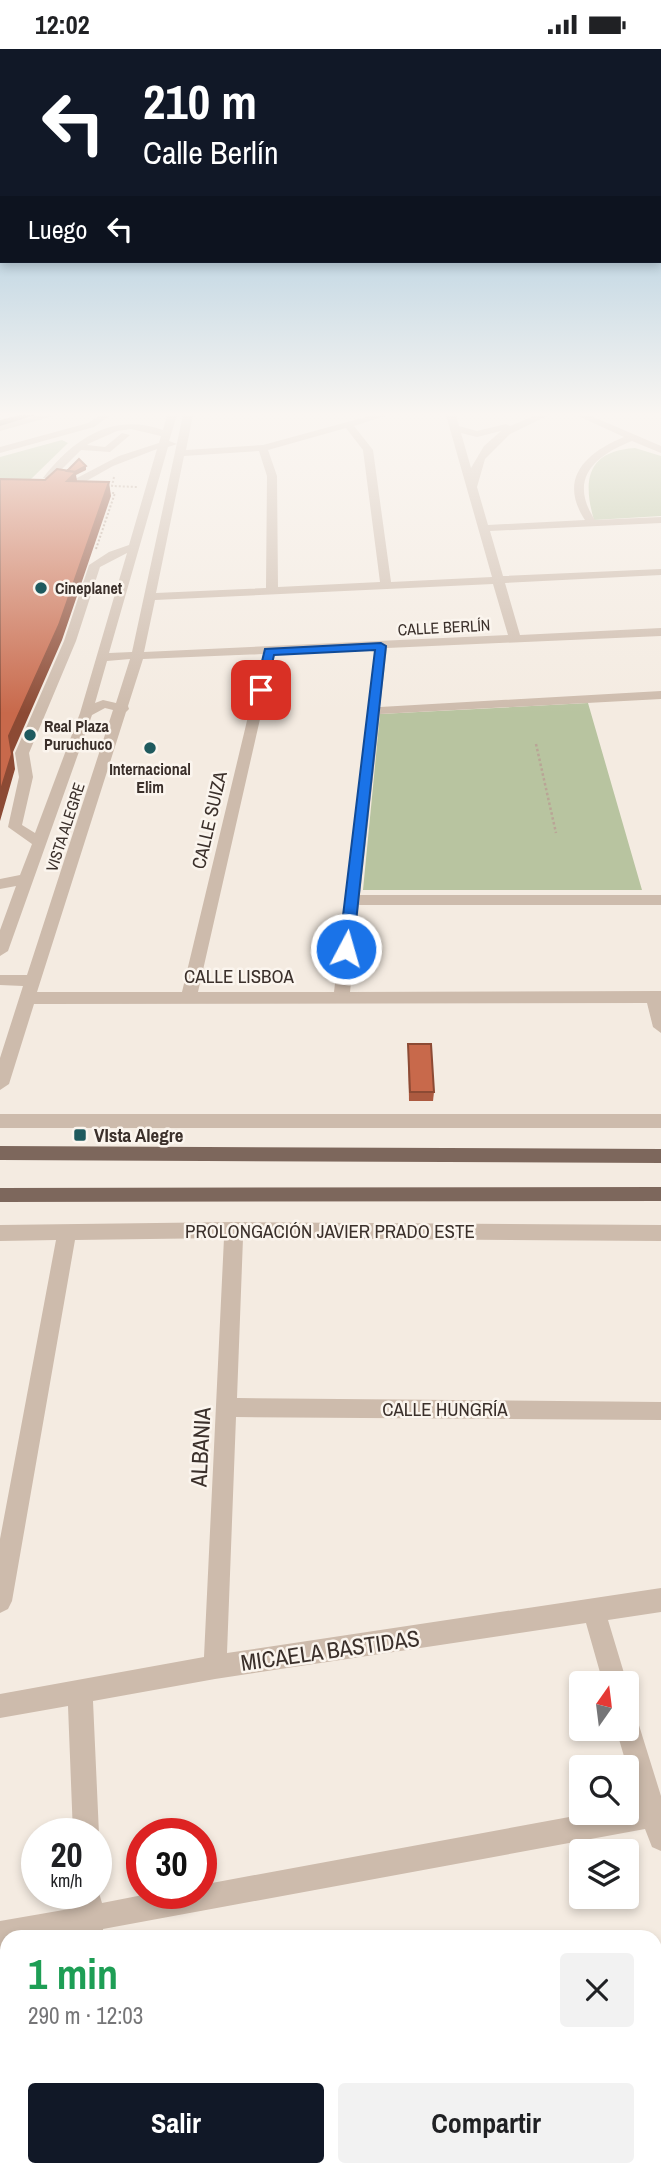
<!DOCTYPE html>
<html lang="es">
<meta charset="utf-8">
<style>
body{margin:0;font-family:"Archivo Narrow",sans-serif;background:#f2f2f2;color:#202124;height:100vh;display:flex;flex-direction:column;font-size:26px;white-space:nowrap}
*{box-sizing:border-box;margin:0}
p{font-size:23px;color:#757577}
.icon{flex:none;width:38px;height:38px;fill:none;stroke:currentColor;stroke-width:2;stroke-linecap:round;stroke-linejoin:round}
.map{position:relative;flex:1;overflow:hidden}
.details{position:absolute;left:0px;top:1881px;width:662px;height:247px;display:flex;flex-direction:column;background:#fff;border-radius:21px 21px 0 0;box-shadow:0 4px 10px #0003}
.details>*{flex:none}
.hud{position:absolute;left:0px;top:0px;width:662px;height:214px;box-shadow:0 4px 10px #0003;background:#111827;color:#fff;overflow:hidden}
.needle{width:46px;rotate:14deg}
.tools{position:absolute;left:569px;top:1622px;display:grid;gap:14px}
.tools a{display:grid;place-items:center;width:70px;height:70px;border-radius:7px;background:#fff;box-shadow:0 4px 10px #0003;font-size:35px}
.speed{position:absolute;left:21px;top:1769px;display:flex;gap:14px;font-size:35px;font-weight:700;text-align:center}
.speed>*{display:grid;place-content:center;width:91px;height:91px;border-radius:50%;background:#fff;box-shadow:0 4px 10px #0003;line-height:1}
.speed small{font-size:18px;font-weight:400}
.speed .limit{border:10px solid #d22;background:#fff;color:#111}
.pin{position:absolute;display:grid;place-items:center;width:60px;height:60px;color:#fff;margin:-30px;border-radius:14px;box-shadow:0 4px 10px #0006}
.me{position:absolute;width:77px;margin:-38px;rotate:6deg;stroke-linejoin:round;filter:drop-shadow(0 0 5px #0008)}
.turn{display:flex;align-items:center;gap:24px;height:147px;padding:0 28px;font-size:32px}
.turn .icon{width:91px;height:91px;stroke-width:2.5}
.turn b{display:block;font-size:49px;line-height:60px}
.then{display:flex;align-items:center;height:66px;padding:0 28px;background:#0003;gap:14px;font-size:26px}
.round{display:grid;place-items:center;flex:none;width:74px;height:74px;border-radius:7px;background:#f2f2f2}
.overview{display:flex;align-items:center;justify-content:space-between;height:119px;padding:0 28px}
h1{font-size:42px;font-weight:800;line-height:52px;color:#1e9e55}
.action{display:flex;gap:14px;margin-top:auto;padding:14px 28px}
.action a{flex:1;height:80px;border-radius:7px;background:#111827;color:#fff;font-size:28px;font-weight:800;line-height:80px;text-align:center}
.action a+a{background:#f2f2f2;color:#202124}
.status{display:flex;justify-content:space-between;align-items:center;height:49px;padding:0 35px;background:#fff;direction:ltr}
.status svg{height:19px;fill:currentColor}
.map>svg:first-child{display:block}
.green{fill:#b8c4a0}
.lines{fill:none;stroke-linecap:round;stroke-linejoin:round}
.path-far1{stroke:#b9a596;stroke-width:2;stroke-dasharray:2 2;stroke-linecap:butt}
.path{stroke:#b9a596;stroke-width:2.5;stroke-dasharray:2.5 2.5;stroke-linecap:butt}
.minor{fill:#cdbbac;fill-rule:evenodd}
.major{fill:#7d675c;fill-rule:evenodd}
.wall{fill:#ac5a40}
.shaded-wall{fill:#8c4a34}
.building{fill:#c8694b;stroke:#8c4a34;stroke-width:2}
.route{fill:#1a73e8;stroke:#114b97;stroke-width:2}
.poi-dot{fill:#1f5a5e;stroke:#fbf5ee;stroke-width:2.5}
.labels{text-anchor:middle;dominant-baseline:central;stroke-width:5;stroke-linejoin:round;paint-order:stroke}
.far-poi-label{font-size:16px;font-weight:bold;fill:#3b302b;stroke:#fbf5ee;text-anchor:start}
.far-street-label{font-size:16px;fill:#3b302b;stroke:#fbf5ee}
.street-label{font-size:19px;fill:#3b302b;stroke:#fbf5ee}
.poi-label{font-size:19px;font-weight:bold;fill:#3b302b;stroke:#fbf5ee;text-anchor:start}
.near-street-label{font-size:23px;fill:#3b302b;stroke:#fbf5ee}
</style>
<div class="status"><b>12:02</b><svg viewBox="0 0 49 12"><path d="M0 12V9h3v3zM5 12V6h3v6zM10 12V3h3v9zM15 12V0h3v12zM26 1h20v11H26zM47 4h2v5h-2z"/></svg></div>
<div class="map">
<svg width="661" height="2127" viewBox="0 0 661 2127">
<rect width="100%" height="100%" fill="#f4ebe1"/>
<!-- green -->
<path class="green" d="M 62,391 L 68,394 L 29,432 L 0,438 L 0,408 Z
M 635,399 L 661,407 L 661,467 L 594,471 C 582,430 588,402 635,399 Z
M 588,654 L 642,841 L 363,841 L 380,665 Z"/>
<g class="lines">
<!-- path-far1 -->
<path class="path-far1" d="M 114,428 L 112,437 L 137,438
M 96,500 L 115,444 L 107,444"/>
<!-- path -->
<path class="path" d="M 536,695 L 556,784"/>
<!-- minor -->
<path class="minor" d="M 41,366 L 57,366 L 0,382 L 0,376 Z
M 100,366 L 111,366 L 94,378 L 0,404 L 0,398 L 88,374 Z
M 167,366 L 177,366 L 169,392 L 177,395 L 168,398 L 109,604 L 132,603 L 183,366 L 193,366 L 186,401 L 263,396 L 373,366 L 388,366 L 354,377 L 373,401 L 391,533 L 492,528 L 446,366 L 456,366 L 459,377 L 477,382 L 506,375 L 510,377 L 536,366 L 549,366 L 510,385 L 485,410 L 477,438 L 488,476 L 585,471 C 558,430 585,404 624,388 L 576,366 L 589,366 L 661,397 L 661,404 L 632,392 C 594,407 568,430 595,471 L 661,468 L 661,474 L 490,482 L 503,527 L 661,520 L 661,526 L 505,534 L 520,586 L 661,579 L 661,587 L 387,599 L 380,658 L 661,642 L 661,650 L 380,665 L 360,846 L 661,846 L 661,856 L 359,856 L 350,943 L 661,942 L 661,984 L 653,978 L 647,954 L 34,955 L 9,1035 L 0,1041 L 0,1009 L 23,937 L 0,936 L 0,926 L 27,926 L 113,661 L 105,659 L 92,666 L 8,902 L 0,907 L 0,881 L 16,837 L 0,840 L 0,830 L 20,826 L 32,795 L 8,778 L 19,728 L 15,704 L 64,592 L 89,516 L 109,503 L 129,496 L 157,400 L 113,417 L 81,435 L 43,429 C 73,390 113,363 163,381 ZM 346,379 L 363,401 L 380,533 L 278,538 L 277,427 L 268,401 ZM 131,380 L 161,387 L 159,394 L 119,407 L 75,430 L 55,427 L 81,401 L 110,403 L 130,386 L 122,384 L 105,398 L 87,396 L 90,394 L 117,382 ZM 501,382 L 484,397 L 471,419 L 461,384 L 477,388 ZM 259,402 L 267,427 L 266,539 L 156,544 L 184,407 ZM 127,504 L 80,664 L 35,784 L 22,776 L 33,728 L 29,704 L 76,592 L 100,518 ZM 493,535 L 508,586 L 144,603 L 155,551 ZM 375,599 L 334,943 L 198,943 L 275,604 ZM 263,605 L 182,943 L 37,943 L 126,663 L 129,660 L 128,657 L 143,610 ZM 130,610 L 116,654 L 103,651 L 95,654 L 107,612 Z
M 0,1065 L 661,1065 L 661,1079 L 0,1079 Z
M 234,1173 L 661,1176 L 661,1192 L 243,1189 L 237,1349 L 661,1353 L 661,1371 L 236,1368 L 227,1604 L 661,1539 L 661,1563 L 608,1571 L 627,1634 L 626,1635 L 603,1634 L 586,1574 L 215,1630 L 93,1652 L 99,1785 L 96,1791 L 96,1785 L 73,1785 L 68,1657 L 0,1669 L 0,1645 L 204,1608 L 224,1189 L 75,1191 L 12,1552 L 8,1560 L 0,1564 L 0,1490 L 56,1191 L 0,1192 L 0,1176 Z
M 626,1661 L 635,1664 L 638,1673 L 661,1747 L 661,1802 L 652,1798 L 645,1780 L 103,1880 L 103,1888 L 77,1888 L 76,1885 L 61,1888 L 7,1888 L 7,1898 L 0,1900 L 0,1872 L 75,1859 L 75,1844 L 96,1844 L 96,1834 L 102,1854 L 153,1844 L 201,1844 L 201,1836 L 591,1764 L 626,1764 L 626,1758 L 638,1755 L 616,1680 L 626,1680 Z
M 661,1977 L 661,2005 L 654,2007 L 654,1979 Z
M 7,2104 L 7,2121 L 21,2121 L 19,2127 L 0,2127 L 0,2105 Z
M 85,2121 L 115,2121 L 115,2127 L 85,2127 Z
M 294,2121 L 324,2121 L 325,2127 L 295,2127 Z
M 511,2121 L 541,2121 L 542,2127 L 512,2127 Z"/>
<!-- major -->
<path class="major" d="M 20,366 L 36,366 L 0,377 L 0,371 Z
M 0,1097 L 661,1100 L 661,1114 L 0,1111 Z
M 661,1138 L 661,1152 L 0,1153 L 0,1139 Z"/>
</g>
<!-- wall -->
<path class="wall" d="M 408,995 L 434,1043 L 433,1052 L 409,1052 Z"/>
<!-- shaded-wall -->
<path class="shaded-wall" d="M 86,417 L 86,421 L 76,426 L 78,437 L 67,432 L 74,423 Z
M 109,433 L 111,447 L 62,591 L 13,703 L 15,720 L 0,772 L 0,744 L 9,687 Z"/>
<!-- building -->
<path class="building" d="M 79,410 L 86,417 L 75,423 L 67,422 Z
M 57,420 L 76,423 L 67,432 L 109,433 L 59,576 L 9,687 L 12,705 L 0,744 L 0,430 L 45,431 Z
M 408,995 L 431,995 L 434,1043 L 410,1043 Z"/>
<!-- sky -->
<linearGradient id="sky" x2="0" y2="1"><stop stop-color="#7eb2d2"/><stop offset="0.55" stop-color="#faf6f2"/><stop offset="1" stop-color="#faf6f2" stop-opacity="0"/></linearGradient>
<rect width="661" height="664" fill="url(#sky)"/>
<!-- route -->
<path class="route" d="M 381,594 L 386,597 L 353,900 L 346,904 L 339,900 L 375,601 L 274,606 L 266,641 L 261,644 L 255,641 L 265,600 Z"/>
<!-- markers -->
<g class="poi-dot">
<circle cx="41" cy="539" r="7"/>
<circle cx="30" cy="686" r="7"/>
<circle cx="150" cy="699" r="7"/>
<rect x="73" y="1079" width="14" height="14" rx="3.5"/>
</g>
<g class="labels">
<!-- far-poi labels -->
<g class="far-poi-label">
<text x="55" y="539">Cineplanet</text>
<text x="44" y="677">Real Plaza<tspan x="44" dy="18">Puruchuco</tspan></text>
<text x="150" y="720" text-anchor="middle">Internacional<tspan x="150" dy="18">Elim</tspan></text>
</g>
<!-- far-street labels -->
<g class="far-street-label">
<text transform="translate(444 578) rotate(-3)">CALLE BERLÍN</text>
<text transform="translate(65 778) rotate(-72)">VISTA ALEGRE</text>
</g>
<!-- street labels -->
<g class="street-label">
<text transform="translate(209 771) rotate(-77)">CALLE SUIZA</text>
<text x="239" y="927">CALLE LISBOA</text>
<text x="330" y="1182">PROLONGACIÓN JAVIER PRADO ESTE</text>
<text x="445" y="1360">CALLE HUNGRÍA</text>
</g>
<!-- poi labels -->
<g class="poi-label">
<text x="94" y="1086">VIsta Alegre</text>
</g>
<!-- near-street labels -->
<g class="near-street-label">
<text transform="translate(200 1398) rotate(-87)">ALBANIA</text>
<text transform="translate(330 1601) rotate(-8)">MICAELA BASTIDAS</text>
</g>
</g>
</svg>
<div class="tools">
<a><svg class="needle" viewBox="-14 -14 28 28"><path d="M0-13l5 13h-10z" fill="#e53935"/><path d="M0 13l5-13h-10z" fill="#757577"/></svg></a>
<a><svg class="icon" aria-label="search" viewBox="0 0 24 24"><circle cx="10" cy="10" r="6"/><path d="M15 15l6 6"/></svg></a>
<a><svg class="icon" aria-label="layers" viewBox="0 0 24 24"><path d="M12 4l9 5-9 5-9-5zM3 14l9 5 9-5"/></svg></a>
</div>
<div class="speed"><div>20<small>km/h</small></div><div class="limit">30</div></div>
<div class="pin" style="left:261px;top:641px;background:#d93025"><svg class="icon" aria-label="arrive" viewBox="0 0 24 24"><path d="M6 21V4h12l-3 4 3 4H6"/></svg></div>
<svg class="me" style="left:346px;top:900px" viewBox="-20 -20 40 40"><circle r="17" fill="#1a73e8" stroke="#fff" stroke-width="3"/><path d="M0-11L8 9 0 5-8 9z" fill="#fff"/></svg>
<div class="hud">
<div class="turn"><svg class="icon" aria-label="left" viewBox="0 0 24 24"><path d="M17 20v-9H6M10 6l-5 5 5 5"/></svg><div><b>210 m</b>Calle Berlín</div></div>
<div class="then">Luego<svg class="icon" aria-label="left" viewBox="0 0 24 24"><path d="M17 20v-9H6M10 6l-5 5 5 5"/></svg></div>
</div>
<section class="details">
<div class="overview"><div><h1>1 min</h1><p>290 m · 12:03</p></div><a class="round"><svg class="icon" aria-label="close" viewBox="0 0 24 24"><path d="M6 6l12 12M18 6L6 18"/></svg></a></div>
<div class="action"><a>Salir</a><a>Compartir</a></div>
</section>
</div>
